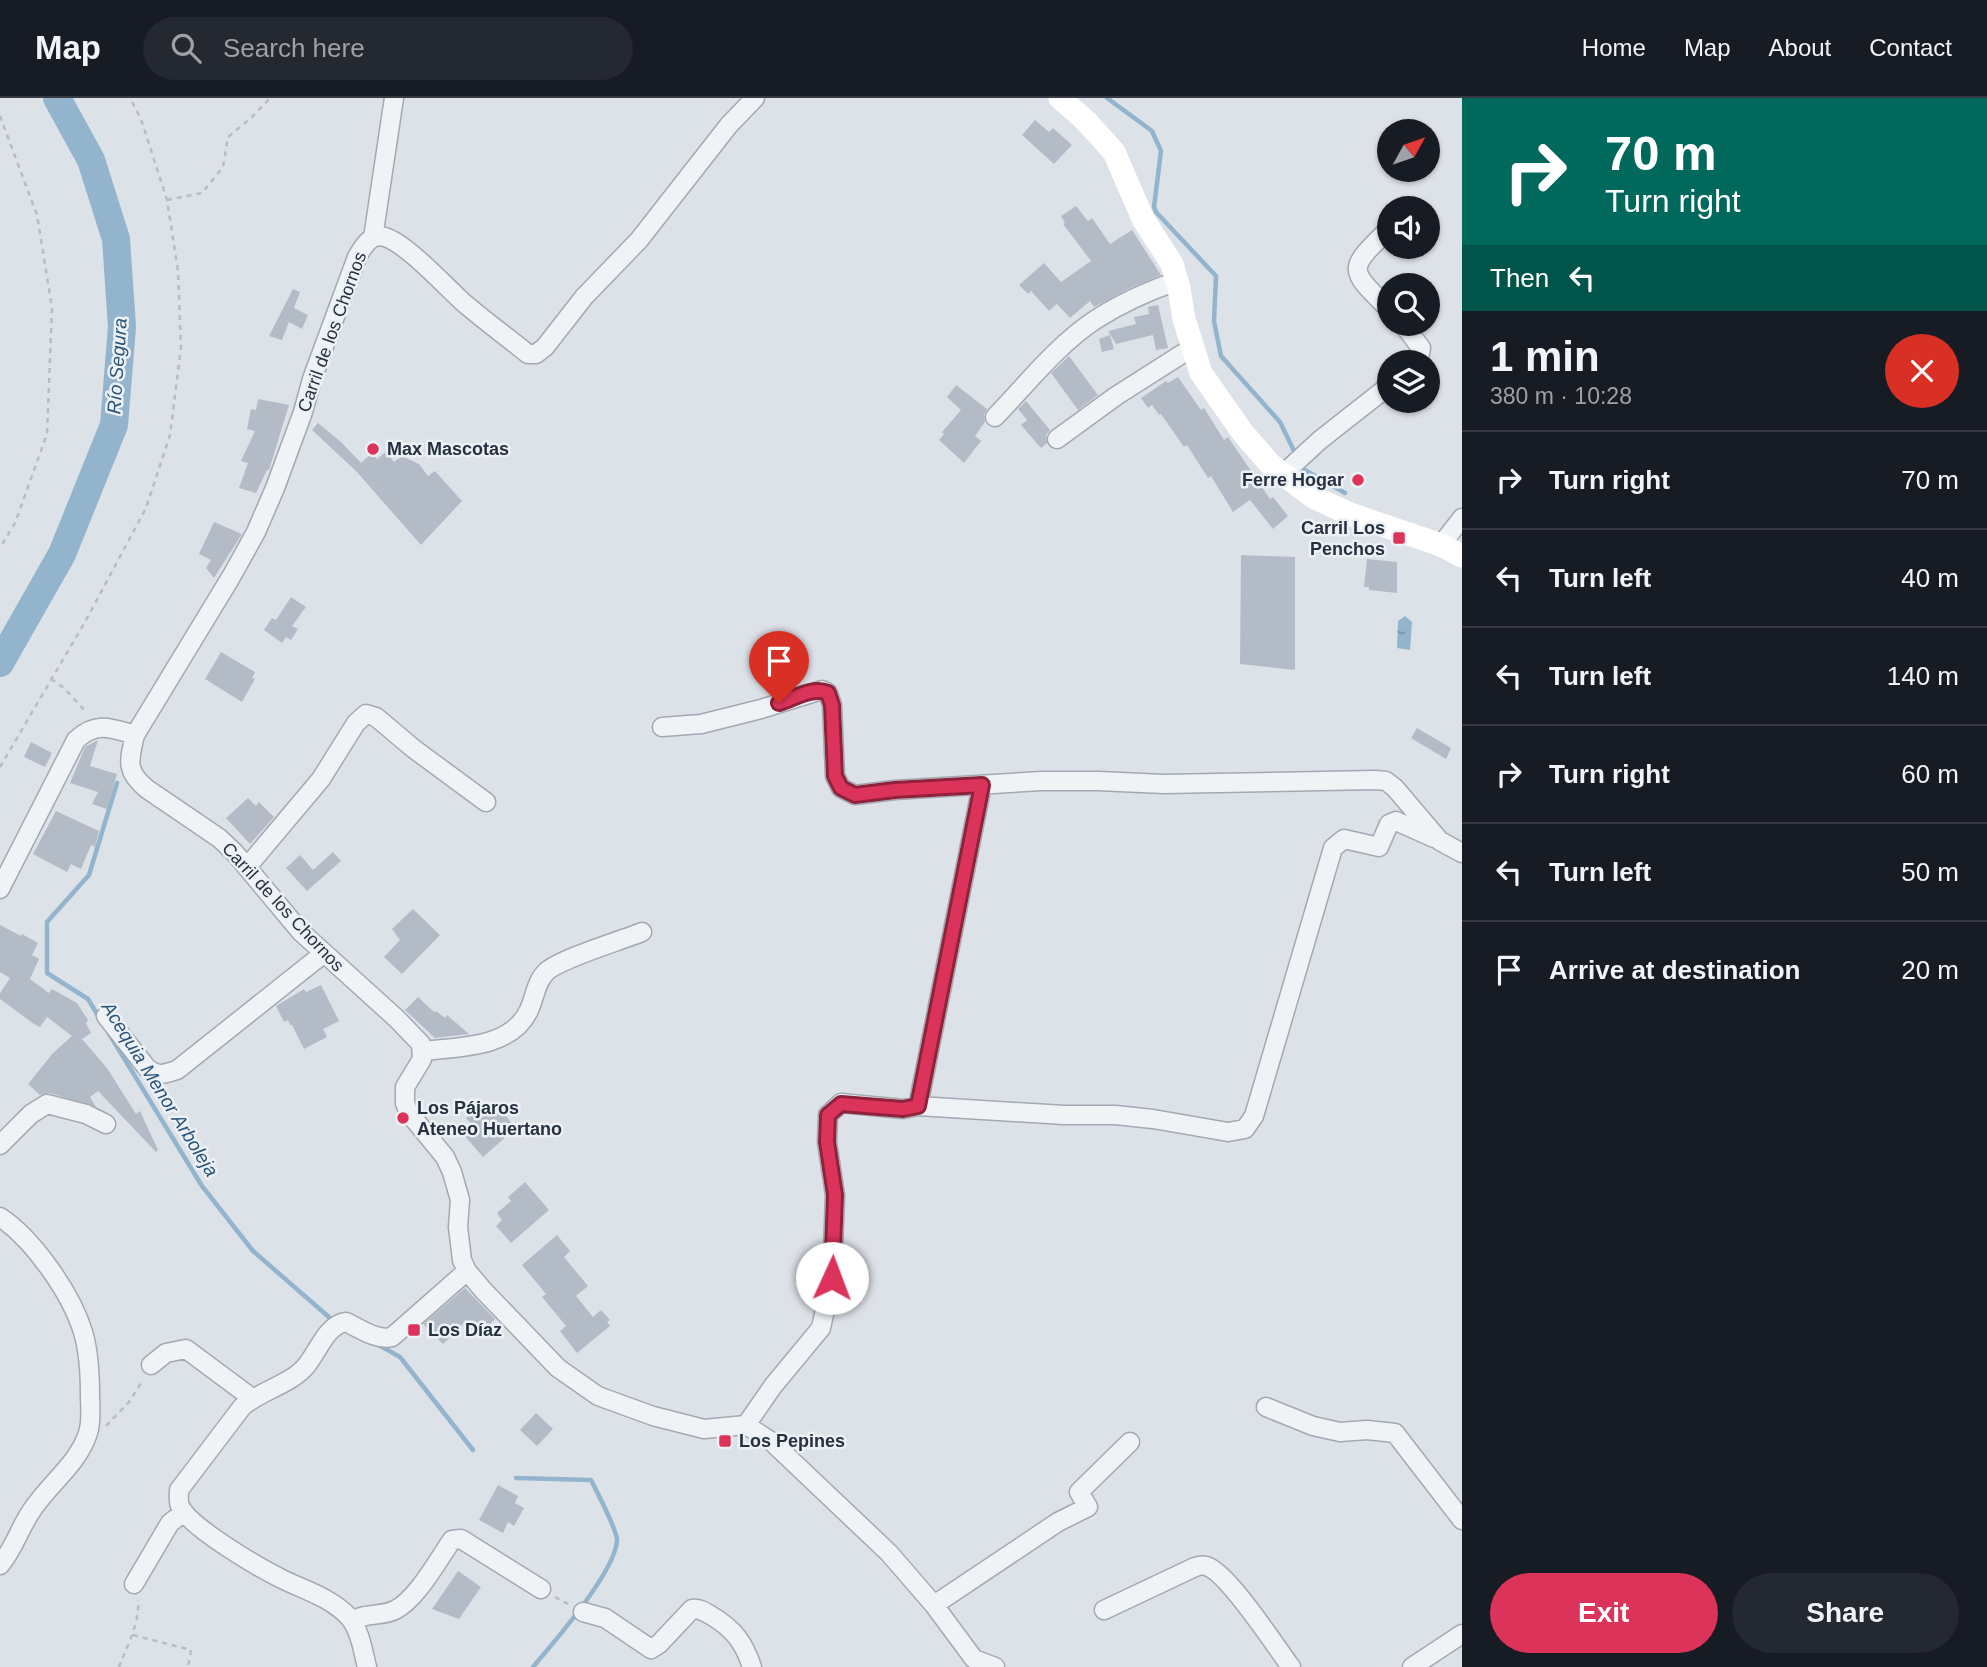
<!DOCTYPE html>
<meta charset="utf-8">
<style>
body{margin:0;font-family:Arial,sans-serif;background:#242831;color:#f1f3f6;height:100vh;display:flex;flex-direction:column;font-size:26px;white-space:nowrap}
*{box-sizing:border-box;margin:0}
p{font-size:23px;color:#9ea1a6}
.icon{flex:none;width:38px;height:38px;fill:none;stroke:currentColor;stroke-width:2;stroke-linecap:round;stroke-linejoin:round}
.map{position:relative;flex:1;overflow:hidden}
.sheet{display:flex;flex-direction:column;background:#171b24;width:525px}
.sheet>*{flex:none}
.guide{background:#00695c;color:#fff;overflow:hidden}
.needle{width:46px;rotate:50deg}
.buttons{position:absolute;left:1377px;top:21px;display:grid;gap:14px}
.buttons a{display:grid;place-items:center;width:63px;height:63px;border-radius:50%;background:#171b24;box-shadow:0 2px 5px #0004;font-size:35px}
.pin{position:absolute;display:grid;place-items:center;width:60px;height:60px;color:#fff;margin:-72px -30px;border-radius:50% 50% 50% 0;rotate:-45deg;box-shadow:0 0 7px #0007}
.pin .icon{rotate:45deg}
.me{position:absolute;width:77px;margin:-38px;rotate:2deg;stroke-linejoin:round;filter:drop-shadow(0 0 5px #0008)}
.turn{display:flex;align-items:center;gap:24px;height:147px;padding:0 28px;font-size:32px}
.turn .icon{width:91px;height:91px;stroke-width:2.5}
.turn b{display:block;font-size:49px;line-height:60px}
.then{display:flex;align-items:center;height:66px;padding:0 28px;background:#0003;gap:14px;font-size:26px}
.round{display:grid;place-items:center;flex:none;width:74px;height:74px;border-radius:37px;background:#242831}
.headline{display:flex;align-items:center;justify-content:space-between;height:119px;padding:0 28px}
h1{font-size:42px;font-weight:700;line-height:52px}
.button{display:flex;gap:14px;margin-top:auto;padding:14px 28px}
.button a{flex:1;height:80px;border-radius:42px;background:#dc335a;color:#fff;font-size:28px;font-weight:700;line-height:80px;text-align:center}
.button a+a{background:#242831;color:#f1f3f6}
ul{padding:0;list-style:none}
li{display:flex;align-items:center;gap:21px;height:98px;padding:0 28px;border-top:2px solid #363941}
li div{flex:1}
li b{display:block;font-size:26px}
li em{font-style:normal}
header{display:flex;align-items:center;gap:42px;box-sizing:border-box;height:98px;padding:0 35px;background:#171b24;border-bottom:2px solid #363941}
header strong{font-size:33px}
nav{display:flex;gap:38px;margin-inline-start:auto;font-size:24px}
.search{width:490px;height:63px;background:#242831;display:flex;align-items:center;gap:18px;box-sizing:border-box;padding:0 24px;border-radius:38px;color:#9ea1a6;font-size:26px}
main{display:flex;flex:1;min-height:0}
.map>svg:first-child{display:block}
.water{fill:url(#water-ripples)}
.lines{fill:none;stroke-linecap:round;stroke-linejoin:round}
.stream{stroke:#93b4cd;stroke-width:4.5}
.river{stroke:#93b4cd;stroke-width:28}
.building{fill:#b3bcc6}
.minor-casing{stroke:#a2a9b2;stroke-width:21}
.path{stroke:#b7bdc3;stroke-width:2.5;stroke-dasharray:5 5;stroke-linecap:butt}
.minor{stroke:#f0f3f6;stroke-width:18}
.secondary{stroke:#fff;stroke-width:23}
.route-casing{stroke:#8f213a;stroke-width:18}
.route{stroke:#dc335a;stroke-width:12}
.poi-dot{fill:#dc335a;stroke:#ecf1f6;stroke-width:2.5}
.labels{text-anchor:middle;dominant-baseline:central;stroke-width:5;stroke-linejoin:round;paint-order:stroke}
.street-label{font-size:18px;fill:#253140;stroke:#ecf1f6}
.poi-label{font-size:18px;font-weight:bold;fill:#253140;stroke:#ecf1f6;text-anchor:start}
.water-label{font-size:19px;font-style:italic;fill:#2b5478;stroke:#ecf1f6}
</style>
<header>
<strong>Map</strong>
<div class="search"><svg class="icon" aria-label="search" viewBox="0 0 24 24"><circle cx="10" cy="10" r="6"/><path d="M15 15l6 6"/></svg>Search here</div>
<nav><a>Home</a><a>Map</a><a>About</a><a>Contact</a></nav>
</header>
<main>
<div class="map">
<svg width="1462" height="1569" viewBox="0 0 1462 1569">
<defs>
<pattern id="water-ripples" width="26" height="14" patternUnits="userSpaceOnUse" patternTransform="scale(1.75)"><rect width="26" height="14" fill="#93b4cd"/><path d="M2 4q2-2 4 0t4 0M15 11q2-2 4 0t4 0" fill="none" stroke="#7893a8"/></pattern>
</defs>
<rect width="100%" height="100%" fill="#dde2e8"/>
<!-- water -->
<path class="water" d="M 1405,518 L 1412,524 L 1410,552 L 1397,550 L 1398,523 Z"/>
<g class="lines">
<!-- stream -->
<path class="stream" d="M 1107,0 L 1152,33 L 1161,53 L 1154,109 L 1156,114 L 1216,178 L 1214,223 L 1221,258 L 1280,324 L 1296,357
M 1300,365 L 1303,371 L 1345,395
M 100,921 L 88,901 L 47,875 L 47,824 L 89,777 L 117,685
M 108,934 L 202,1088 L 253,1153 L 330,1220
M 377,1246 L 400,1259 L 473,1352
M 516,1380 L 591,1382 C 597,1394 617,1432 617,1442 C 616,1473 554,1544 533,1569"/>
<!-- river -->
<path class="river" d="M 0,565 L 62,456 L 114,327 L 122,229 L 116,141 L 91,62 L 57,0"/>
</g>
<!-- building -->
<path class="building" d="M 1035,22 L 1049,34 L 1053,30 L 1072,47 L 1054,66 L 1022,37 Z
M 1076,108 L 1088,123 L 1092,120 L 1110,146 L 1132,132 L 1161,177 L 1130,190 L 1094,209 L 1090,203 L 1070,220 L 1057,206 L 1049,213 L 1031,193 L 1028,196 L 1019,187 L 1044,165 L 1061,184 L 1091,163 L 1063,126 L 1065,125 L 1061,118 Z
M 293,191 L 300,194 L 294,210 L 308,217 L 302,231 L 289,224 L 282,242 L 269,238 Z
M 1158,207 L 1168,250 L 1156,252 L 1153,237 L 1116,246 L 1108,233 L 1136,226 L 1134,219 L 1149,216 L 1148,209 Z
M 1110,237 L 1114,251 L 1102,254 L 1099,241 Z
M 1069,258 L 1098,297 L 1078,312 L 1051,275 Z
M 1178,279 L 1201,312 L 1204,310 L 1224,342 L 1228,339 L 1270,401 L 1273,399 L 1288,418 L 1273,431 L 1250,402 L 1233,414 L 1211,378 L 1208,380 L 1187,347 L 1184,349 L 1161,316 L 1159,317 L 1152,307 L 1148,310 L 1141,300 L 1166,283 L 1168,285 Z
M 956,287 L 987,311 L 984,317 L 985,324 L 975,338 L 981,343 L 964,365 L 939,342 L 944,336 L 942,334 L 961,312 L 947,299 Z
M 258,301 L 289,307 L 269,372 L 267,372 L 256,395 L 239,390 L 248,365 L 241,363 L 255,333 L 247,331 L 251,311 L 256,312 Z
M 1026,303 L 1050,332 L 1046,337 L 1047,345 L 1041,350 L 1021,327 L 1027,322 L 1018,311 Z
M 318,325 L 341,344 L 361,365 L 372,355 L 377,361 L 386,354 L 394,364 L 402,358 L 419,366 L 428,378 L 435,373 L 462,403 L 421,447 L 356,373 L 312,332 Z
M 214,424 L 242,436 L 214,480 L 206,470 L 211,462 L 199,456 Z
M 1241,457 L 1295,459 L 1295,572 L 1240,566 Z
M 1367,461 L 1397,464 L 1397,495 L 1369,492 L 1369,489 L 1364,489 Z
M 291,499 L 306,509 L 292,528 L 298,531 L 291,542 L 286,539 L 282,545 L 264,532 L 272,520 L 276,522 Z
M 221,554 L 255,574 L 252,580 L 255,581 L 242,604 L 205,581 Z
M 1417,630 L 1451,650 L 1446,661 L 1411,640 Z
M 98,642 L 90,668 L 117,676 L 107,711 L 92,706 L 98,694 L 70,685 L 85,649 Z
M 31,644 L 52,655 L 45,669 L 24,659 Z
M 248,700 L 256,708 L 259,704 L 274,719 L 250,746 L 226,720 Z
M 56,713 L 99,733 L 95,749 L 91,747 L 81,771 L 71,766 L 67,774 L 33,756 Z
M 333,754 L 341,763 L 307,793 L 286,770 L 300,757 L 313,772 Z
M 413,811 L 440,837 L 402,876 L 384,859 L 400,842 L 392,831 Z
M 0,827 L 21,838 L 22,836 L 38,845 L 32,857 L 39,861 L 30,881 L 49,895 L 52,891 L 77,905 L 88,922 L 86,925 L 91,935 L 82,941 L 107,970 L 136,1016 L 140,1013 L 158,1052 L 156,1054 L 98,993 L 90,999 L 96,1009 L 50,995 L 40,997 L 28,986 L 53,955 L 72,938 L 47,919 L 40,929 L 34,926 L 0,901 L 0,895 L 10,880 L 0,874 Z
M 321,887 L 339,923 L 323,931 L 327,939 L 304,951 L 292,927 L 290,927 L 288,922 L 284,924 L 276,908 L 304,891 L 306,894 Z
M 418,899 L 434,914 L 436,913 L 445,920 L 447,917 L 469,936 L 435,940 L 405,912 Z
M 496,1007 L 516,1030 L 483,1059 L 463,1036 L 472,1027 L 466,1020 L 475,1011 L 482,1019 Z
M 525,1084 L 549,1112 L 511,1145 L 496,1128 L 502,1122 L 497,1115 L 511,1103 L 508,1099 Z
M 557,1137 L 570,1153 L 564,1159 L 588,1188 L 576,1198 L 593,1219 L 601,1212 L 610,1222 L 607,1224 L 610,1228 L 577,1255 L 560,1233 L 566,1228 L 542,1199 L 546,1196 L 522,1167 Z
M 465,1190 L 495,1221 L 479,1238 L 465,1224 L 443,1246 L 423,1226 Z
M 536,1315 L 553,1331 L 537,1348 L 520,1332 Z
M 498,1387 L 518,1398 L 515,1405 L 524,1410 L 514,1428 L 508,1424 L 503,1435 L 479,1422 Z
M 458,1473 L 481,1489 L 459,1521 L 432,1511 Z"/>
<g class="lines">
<!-- minor casing -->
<g class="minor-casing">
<path id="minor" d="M 755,0 L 729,27 L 639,142 L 584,199 L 545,249 L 536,256 L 528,256 C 507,239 485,223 464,205 C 445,188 407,146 385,139 C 370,135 363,149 357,159 L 312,281 L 303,314 L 275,390 L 256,434 L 231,479 L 135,637 C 129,663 125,673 147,691 L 219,740 L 234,754 L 301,834 L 397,921 L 421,946 L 422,961 L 405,989 L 405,1005 L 409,1015 L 445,1059 L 452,1074 L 460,1102 L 458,1129 L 462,1162 L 467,1173 L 483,1192 L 558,1270 L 598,1298 L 653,1318 L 704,1331 L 746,1327 L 772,1344 L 889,1455 L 934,1507 L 974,1561 L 995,1569
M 1408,110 L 1409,110
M 1390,130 C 1347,172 1347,170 1390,212
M 373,140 L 394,0
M 1403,226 L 1421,250 L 1420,256 L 1413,264
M 995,319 C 1026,287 1057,247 1095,222 C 1121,205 1148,193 1177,183
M 1057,341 L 1116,298 L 1193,249
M 1282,377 L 1320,342 L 1390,287
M 1441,447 L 1462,420
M 662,629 L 701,626 L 761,611 L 822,592 L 828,595 L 832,607 L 835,678 L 841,690 L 855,697 L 895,692 L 1041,683 L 1098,683 L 1164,686 L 1375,682 L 1386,683 L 1395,690 L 1440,743 L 1462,755
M 247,769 L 321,681 L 356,625 L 366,616 L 376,619 L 414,651 L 486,704
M 0,791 L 76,642 C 96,623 111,630 135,637
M 106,918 L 147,970 C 157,979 165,976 177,972 L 323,856
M 423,953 C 459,949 512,950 529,912 C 535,899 536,883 547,873 C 562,860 620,843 642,834
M 918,1008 L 1064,1017 L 1115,1017 L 1153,1021 L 1228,1034 L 1245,1031 L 1254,1018 L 1333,750 L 1344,741 L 1379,749 L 1389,726 L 1396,723 L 1434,740
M 0,1047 L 31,1016 L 47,1006 L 86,1016 L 106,1026
M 0,1119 C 33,1141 71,1195 83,1234 C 89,1254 90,1277 90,1297 C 90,1309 92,1323 88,1335 C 78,1366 50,1385 32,1412 C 20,1429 14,1451 0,1467
M 151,1267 L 166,1255 L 186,1251 L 252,1300
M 1266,1309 L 1313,1328 L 1340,1334 L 1367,1332 L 1395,1335 L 1462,1422
M 746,1327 L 773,1288 L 821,1230 L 832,1180 L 835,1097 L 827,1044 L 828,1017 L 841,1005 L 903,1011 L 918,1008 L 982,687
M 134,1486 L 170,1425 L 184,1414
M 934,1507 L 1058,1424 L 1088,1409 L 1079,1394 L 1130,1344
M 1104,1512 L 1195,1469 C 1198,1468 1202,1467 1206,1468 C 1227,1473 1276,1549 1291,1569
M 583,1514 L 605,1520 L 651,1551 L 659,1546 L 692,1511 C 700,1510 705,1514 712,1518 C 734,1531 744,1545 752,1569
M 352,1523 C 366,1514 381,1519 395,1512 C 417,1501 438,1462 452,1442 L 461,1441 L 541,1491
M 367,1569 C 363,1553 360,1532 349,1519 C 331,1500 307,1493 284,1482 C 261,1471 189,1429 180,1408 C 178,1403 179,1397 179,1392 L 242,1309 C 261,1292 290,1287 306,1268 C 318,1254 326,1227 346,1224 C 359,1230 377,1243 392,1239 L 467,1173
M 1412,1569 L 1462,1536"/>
</g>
<!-- path -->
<path class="path" d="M 0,18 L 37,117 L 52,210 L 47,336 L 15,425 L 0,450
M 167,102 L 202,95 L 223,69 L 228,39 L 251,20 L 270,0
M 51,581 L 64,590 L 87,615
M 0,669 L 85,524 L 146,410 L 170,337 L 181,250 L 178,173 L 167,102 L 141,21 L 130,0
M 106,1328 L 129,1304 L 143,1282
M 555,1499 L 568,1506
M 133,1537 L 191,1552 L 188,1569
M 119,1569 C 127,1548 140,1525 138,1502"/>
<!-- minor -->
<use href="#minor" class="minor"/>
<!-- secondary -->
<path class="secondary" d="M 1060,0 L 1086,23 L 1114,54 L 1143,121 L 1172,166 L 1179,190 L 1184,221 L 1201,275 L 1243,335 L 1270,366 L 1313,399 L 1350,416 L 1441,447 L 1462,458"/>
</g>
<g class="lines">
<!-- route casing -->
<g class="route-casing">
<path id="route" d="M 779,605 C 793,601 813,588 828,595 L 832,607 L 835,678 L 841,690 L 855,697 L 895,692 L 982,687 L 918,1008 L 903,1011 L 841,1006 L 828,1017 L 827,1044 L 835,1097 L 832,1180"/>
</g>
<!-- route -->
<use href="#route" class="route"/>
</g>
<!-- markers -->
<g class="poi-dot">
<circle cx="373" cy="351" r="7"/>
<circle cx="1358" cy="382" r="7"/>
<rect x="1392" y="433" width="14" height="14" rx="3.5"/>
<circle cx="403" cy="1020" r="7"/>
<rect x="407" y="1225" width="14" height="14" rx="3.5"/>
<rect x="718" y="1336" width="14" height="14" rx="3.5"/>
</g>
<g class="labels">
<!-- street labels -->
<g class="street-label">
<text transform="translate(332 234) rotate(-70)">Carril de los Chornos</text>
<text transform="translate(283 809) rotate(47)">Carril de los Chornos</text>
</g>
<!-- poi labels -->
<g class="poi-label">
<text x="387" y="351">Max Mascotas</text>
<text x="1344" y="382" text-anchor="end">Ferre Hogar</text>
<text x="1385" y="430" text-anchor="end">Carril Los<tspan x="1385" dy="21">Penchos</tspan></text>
<text x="417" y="1010">Los Pájaros<tspan x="417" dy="21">Ateneo Huertano</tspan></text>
<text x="428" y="1232">Los Díaz</text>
<text x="739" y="1343">Los Pepines</text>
</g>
<!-- water labels -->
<g class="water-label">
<text transform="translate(117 268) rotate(-86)">Río Segura</text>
<text transform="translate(160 991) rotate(58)">Acequia Menor Arboleja</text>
</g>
</g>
</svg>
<div class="buttons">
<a><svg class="needle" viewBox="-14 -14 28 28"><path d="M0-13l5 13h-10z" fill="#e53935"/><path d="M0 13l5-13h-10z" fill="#9ea1a6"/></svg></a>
<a><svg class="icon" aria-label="sound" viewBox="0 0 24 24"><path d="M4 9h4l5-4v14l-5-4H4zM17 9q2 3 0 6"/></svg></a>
<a><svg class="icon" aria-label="search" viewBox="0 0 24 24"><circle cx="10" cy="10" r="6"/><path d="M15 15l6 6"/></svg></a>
<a><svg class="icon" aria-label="layers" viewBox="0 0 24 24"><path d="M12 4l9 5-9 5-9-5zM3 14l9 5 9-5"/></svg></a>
</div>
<div class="pin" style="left:779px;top:605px;background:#d93025"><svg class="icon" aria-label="arrive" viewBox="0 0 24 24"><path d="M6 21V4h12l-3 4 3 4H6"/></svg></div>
<svg class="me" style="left:832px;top:1180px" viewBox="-20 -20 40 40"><circle r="19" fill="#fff"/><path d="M0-13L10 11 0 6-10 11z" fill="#dc335a"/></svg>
</div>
<section class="sheet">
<div class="guide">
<div class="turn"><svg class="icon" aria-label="right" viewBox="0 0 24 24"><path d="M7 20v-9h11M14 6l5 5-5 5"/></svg><div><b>70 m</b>Turn right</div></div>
<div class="then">Then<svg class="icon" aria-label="left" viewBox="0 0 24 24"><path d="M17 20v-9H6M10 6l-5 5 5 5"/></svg></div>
</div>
<div class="headline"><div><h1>1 min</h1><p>380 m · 10:28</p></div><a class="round" style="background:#d93025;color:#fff"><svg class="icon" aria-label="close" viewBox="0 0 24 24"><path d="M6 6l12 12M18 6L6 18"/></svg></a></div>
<ul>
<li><svg class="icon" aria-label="right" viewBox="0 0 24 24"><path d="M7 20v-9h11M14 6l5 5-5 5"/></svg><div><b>Turn right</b></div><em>70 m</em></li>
<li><svg class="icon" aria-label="left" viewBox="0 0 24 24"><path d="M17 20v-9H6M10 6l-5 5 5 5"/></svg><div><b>Turn left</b></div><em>40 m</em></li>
<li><svg class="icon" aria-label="left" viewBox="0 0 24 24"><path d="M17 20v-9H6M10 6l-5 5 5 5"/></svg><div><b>Turn left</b></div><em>140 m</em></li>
<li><svg class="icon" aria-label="right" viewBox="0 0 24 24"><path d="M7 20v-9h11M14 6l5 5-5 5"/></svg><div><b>Turn right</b></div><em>60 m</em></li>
<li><svg class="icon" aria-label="left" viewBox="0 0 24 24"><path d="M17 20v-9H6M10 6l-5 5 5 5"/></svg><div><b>Turn left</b></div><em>50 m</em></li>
<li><svg class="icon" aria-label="arrive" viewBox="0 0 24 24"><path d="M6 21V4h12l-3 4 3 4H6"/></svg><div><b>Arrive at destination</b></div><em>20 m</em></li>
</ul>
<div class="button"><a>Exit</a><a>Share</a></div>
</section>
</main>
